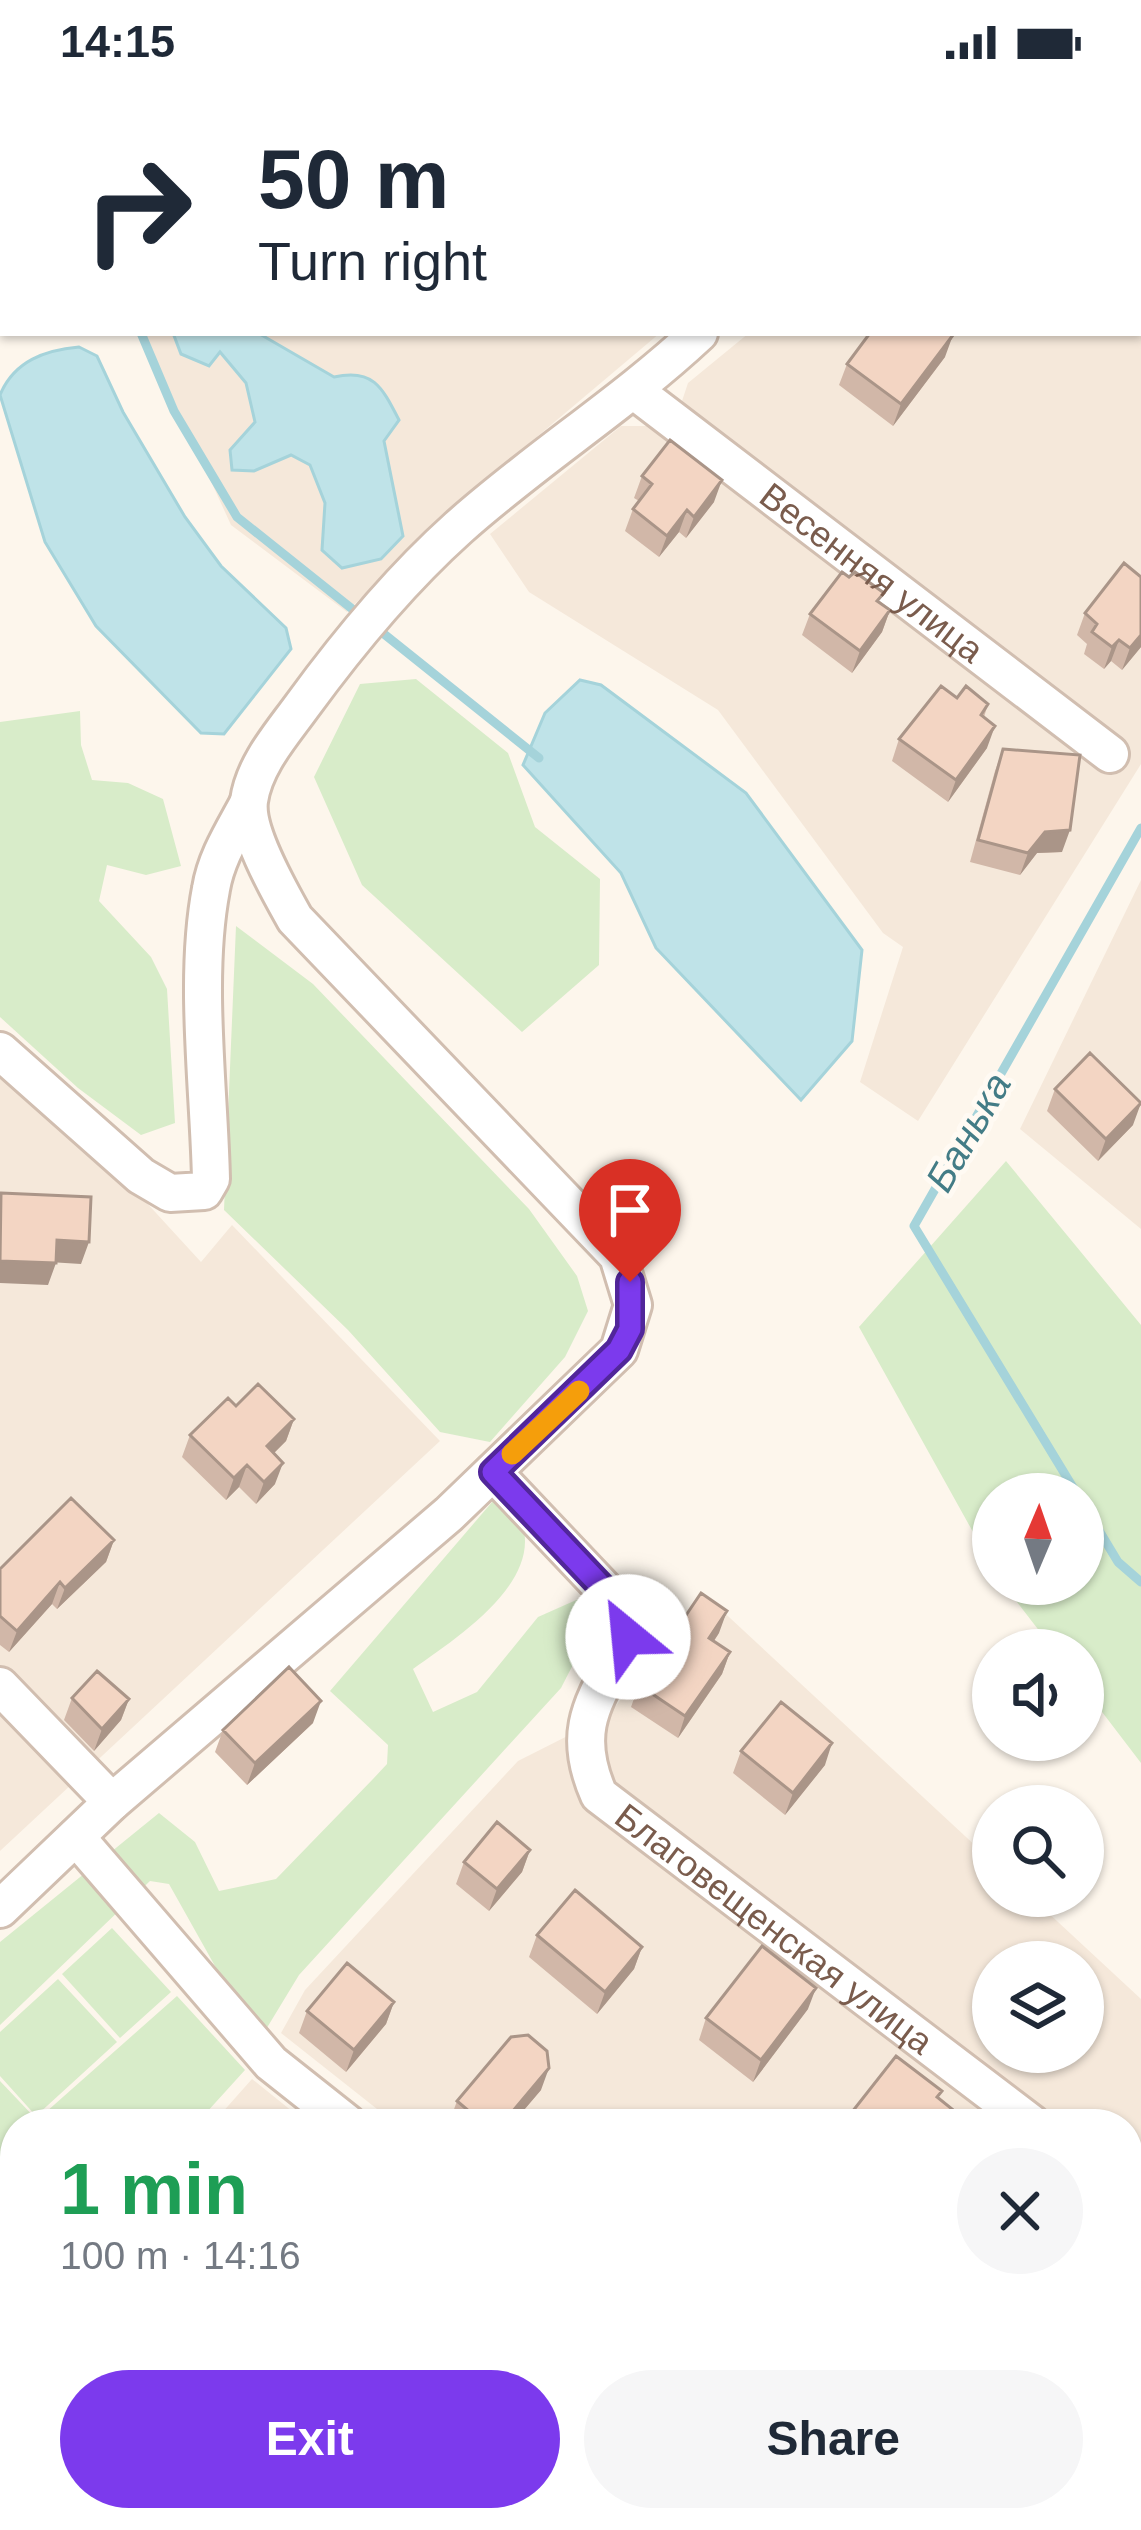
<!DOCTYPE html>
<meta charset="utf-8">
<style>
body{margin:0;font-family:Helvetica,sans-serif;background:#f6f6f7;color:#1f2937;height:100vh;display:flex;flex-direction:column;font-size:45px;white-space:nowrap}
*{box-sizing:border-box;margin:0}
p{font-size:39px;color:#747a83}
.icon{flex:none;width:66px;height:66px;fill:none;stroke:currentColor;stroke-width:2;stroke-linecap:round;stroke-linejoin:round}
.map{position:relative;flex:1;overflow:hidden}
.details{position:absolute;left:0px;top:2025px;width:1143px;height:423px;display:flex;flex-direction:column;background:#fff;border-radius:48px 48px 0 0;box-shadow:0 3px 9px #0004}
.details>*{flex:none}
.banner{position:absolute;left:0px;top:0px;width:1143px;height:252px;box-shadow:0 3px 9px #0004;background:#fff;color:#1f2937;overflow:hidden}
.needle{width:78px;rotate:2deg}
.fabs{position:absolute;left:972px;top:1389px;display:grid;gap:24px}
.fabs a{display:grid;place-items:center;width:132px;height:132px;border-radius:50%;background:#fff;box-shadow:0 3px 9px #0004;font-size:60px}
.pin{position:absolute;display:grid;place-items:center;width:102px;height:102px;color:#fff;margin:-123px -51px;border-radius:50% 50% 50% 0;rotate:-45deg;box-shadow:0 0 12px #0007}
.pin .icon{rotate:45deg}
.me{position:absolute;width:132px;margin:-66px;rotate:332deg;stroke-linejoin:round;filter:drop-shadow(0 0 9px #0008)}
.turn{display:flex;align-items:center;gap:42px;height:252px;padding:0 60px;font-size:54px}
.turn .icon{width:156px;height:156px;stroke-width:2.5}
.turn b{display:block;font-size:84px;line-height:102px}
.round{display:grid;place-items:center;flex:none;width:126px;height:126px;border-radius:63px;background:#f6f6f7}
.headline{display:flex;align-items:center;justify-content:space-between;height:204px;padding:0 60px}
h1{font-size:72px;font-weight:800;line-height:90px;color:#1e9e55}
.action{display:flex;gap:24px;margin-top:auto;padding:24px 60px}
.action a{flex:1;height:138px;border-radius:72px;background:#7c3aed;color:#fff;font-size:48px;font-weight:800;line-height:138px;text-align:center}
.action a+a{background:#f6f6f7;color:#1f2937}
.status{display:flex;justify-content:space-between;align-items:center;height:84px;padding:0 60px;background:#fff;direction:ltr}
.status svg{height:33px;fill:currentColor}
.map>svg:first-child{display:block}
.residential{fill:#f5e8da;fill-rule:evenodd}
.green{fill:#d8ecc9}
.water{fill:#bfe3e8;stroke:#a5d3da;stroke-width:3}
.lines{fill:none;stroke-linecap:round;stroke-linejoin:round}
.stream{stroke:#a5d3da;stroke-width:9}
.minor-casing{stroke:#d1beb0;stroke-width:42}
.minor{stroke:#fff;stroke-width:36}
.wall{fill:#d1b7a8}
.shaded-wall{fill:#aa9588}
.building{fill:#f3d5c3;stroke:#aa9588;stroke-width:3}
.route-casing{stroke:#51269a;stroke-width:30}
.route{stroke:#7c3aed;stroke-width:21}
.slow{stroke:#f59e0b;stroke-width:21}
.labels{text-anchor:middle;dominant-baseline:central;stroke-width:10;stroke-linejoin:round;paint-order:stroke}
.street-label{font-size:36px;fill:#7a5c4d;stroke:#fffaf3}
.water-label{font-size:39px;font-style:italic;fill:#437c86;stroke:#fffaf3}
</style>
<div class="status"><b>14:15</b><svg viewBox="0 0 49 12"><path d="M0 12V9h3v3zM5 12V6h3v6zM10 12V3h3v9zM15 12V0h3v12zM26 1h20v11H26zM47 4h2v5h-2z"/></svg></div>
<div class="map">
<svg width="1141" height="2446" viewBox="0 0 1141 2446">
<rect width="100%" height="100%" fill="#fdf6ec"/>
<!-- residential -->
<path class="residential" d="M 168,0 L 731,0 L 751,3 L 167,3 Z
M 868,0 L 1141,0 L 1141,680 L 918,1037 L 860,998 L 903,863 L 883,849 L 718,626 L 529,508 L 490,450 L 621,342 L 656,342 L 682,317 L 688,299 L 749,249 L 1140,249 L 1140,3 Z
M 143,249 L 660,249 L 437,437 L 347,528 L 231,441 Z
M 1141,796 L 1141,1145 L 1020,1045 Z
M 0,984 L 123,1093 L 201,1178 L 232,1141 L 440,1357 L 0,1767 Z
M 702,1508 L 993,1778 L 993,1812 L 1030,1812 L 1141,1915 L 1141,2446 L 922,2446 L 906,2433 L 1128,2433 L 1128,2040 L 396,2040 L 281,1949 L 305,1906 L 518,1677 L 609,1631 ZM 993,1878 L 1083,1878 L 1083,1968 L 993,1968 Z
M 252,1995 L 308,2040 L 212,2040 Z
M 0,2376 L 15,2404 L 15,2433 L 33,2433 L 47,2446 L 0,2446 Z
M 223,2433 L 818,2433 L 835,2446 L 237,2446 Z"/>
<!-- green -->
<path class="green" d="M 416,595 L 508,669 L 535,743 L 600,795 L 599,881 L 522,948 L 362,801 L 314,693 L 360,600 Z
M 80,627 L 81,661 L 92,696 L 128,699 L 163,715 L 181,782 L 146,791 L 107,781 L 99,817 L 151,873 L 167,905 L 175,1039 L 141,1051 L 78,1004 L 0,933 L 0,638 Z
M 236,842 L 313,900 L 529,1125 L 577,1192 L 588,1227 L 565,1273 L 490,1358 L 440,1348 L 348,1246 L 224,1126 Z
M 1006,1077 L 1141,1241 L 1141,1679 L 1083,1603 L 1083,1566 L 1054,1566 L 1003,1500 L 1083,1500 L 1083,1410 L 993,1410 L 993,1484 L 859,1243 Z
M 493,1417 L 515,1424 C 556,1490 461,1551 413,1585 L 433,1628 L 477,1608 L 538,1533 L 583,1513 L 583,1561 L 561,1604 L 299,1891 L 265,1947 L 229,1907 L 169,1800 L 150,1797 L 0,1941 L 0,1858 L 159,1729 L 195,1758 L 219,1807 L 276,1795 L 373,1695 L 387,1680 L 388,1661 L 330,1607 Z
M 112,1844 L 171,1908 L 120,1954 L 62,1890 Z
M 58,1895 L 117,1958 L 36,2032 L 0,1992 L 0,1948 Z
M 177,1912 L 245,1986 L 196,2040 L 15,2040 L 15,2198 L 0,2183 L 0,1997 L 37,2036 Z"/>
<!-- water -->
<path class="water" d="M 173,249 L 258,249 L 334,293 C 373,284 382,303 399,336 L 384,357 L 403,452 L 381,475 L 342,484 L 322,466 L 325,419 L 310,381 L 291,371 L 254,387 L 232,386 L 230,366 L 255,338 L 246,299 L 220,268 L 209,282 L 181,270 Z
M 79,263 L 97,272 L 123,328 L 185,433 L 221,482 L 286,544 L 291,565 L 224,650 L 201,649 L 96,542 L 45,458 L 0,311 C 14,277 45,266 79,263 Z
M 580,596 L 601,601 L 746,709 L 862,866 L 852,957 L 801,1016 L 656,864 L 621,789 L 523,681 L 545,629 Z"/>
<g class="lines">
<!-- stream -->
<path class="stream" d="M 81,0 L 82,3
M 141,249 L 174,327 L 237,433 L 361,532
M 374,542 L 539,674
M 1077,1410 L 914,1142 L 1141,744
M 1083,1420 L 1118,1478 L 1141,1498"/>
<!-- minor casing -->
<g class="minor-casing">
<g id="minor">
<path d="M 848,3 L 849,0"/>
<path id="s1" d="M 636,308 L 1110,670"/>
<path d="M 0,967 L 141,1092 L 170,1109 L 204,1107 L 211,1095 C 209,1004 194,894 211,805 C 216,774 233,748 248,720"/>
<path id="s2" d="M 493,1388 L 618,1520 L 628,1553 C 596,1615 569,1643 599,1711 L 1032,2040"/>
<path d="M 0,1602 L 112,1718"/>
<path d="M 76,1753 L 271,1979 L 348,2040"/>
<path d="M 0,1825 L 112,1718 L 449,1430 L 619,1266 L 633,1221 L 618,1172 L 295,835 C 280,808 245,748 249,717 C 254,681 281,651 302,622 C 348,559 399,497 458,444 C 535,375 623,320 699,249"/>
<path d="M 0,2301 L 15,2328"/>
<path d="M 81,2433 L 94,2446"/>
<path d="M 852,2433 L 869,2446"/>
</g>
</g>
<!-- minor -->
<use href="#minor" class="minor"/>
</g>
<!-- wall -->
<path class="wall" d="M 945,273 L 893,342 L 839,301 L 847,280 Z
M 642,392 L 714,418 L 686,454 L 679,448 L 659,473 L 625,447 L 633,425 L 639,417 L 634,414 Z
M 881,520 L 890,526 L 882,548 L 852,589 L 802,551 L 810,530 Z
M 1085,529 L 1141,563 L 1122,586 L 1111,577 L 1104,585 L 1084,570 L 1087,560 L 1077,551 Z
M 957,614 L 988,620 L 984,633 L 987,664 L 948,718 L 892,677 L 899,655 Z
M 1003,665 L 1062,768 L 1037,769 L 1020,791 L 970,778 L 995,687 Z
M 1055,1005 L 1133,1041 L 1098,1077 L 1047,1027 Z
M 236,1322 L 294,1335 L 286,1357 L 274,1369 L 275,1400 L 256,1420 L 239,1403 L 226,1416 L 182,1373 L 190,1351 Z
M 114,1456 L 106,1478 L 57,1525 L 52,1520 L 9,1568 L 0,1561 L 0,1485 Z
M 719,1549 L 714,1557 L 730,1568 L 722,1590 L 678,1654 L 631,1623 L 639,1601 Z
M 72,1614 L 129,1615 L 121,1636 L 94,1667 L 64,1636 Z
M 313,1639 L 247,1701 L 215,1668 L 223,1646 Z
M 741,1667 L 825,1681 L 785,1731 L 733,1689 Z
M 530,1766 L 522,1788 L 489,1827 L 456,1800 L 464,1778 Z
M 537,1851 L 642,1863 L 634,1885 L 597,1930 L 529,1873 Z
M 394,1918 L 386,1940 L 346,1988 L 299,1949 L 307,1927 Z
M 808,1925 L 753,1998 L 699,1956 L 706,1934 Z
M 541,2006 L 512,2040 L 449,2039 L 457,2017 Z
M 939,2015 L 948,2035 L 956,2040 L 848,2040 L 852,2028 Z
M 1128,2228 L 1141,2306 L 1128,2321 Z
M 261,2433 L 312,2433 L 302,2446 L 278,2446 Z
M 535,2433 L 644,2433 L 636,2446 L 553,2446 Z"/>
<!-- shaded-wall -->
<path class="shaded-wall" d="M 953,251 L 945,273 L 893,342 L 901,320 Z
M 722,396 L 714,418 L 686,454 L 694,433 Z
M 687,426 L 679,448 L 659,473 L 667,452 Z
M 890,526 L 882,548 L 852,589 L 860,567 Z
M 1141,551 L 1141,563 L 1122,586 L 1130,564 Z
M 1119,556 L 1111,577 L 1104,585 L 1112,563 Z
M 995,642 L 987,664 L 948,718 L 956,696 Z
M 1070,746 L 1062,768 L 1037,769 L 1020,791 L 1028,769 L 1045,748 Z
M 1141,1019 L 1133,1041 L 1098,1077 L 1106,1055 Z
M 57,1156 L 89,1158 L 81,1180 L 49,1178 Z
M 0,1177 L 56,1179 L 48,1201 L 0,1199 Z
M 294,1335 L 286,1357 L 259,1384 L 267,1362 Z
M 283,1379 L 275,1400 L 256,1420 L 264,1398 Z
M 247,1381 L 239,1403 L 226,1416 L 234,1394 Z
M 114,1456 L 106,1478 L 57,1525 L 65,1504 Z
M 60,1498 L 52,1520 L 9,1568 L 17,1547 Z
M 727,1527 L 719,1549 L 701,1576 L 709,1554 Z
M 730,1568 L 722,1590 L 678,1654 L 685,1632 Z
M 129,1615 L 121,1636 L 94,1667 L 102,1645 Z
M 321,1617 L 313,1639 L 247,1701 L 255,1679 Z
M 832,1659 L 825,1681 L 785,1731 L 793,1709 Z
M 530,1766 L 522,1788 L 489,1827 L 497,1805 Z
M 642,1863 L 634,1885 L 597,1930 L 605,1908 Z
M 816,1904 L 808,1925 L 753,1998 L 761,1976 Z
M 394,1918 L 386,1940 L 346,1988 L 354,1966 Z
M 549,1984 L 541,2006 L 512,2040 L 502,2040 Z
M 1141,2144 L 1141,2155 L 1128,2172 L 1128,2161 Z
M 1141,2294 L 1141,2306 L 1128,2321 L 1136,2300 Z
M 303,2433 L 312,2433 L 302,2446 L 297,2446 Z
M 637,2433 L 644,2433 L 636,2446 L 628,2446 Z"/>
<!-- building -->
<path class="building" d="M 870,249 L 950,249 L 953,251 L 901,320 L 847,280 Z
M 670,356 L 722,396 L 694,433 L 687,426 L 667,452 L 633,425 L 652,400 L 642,392 Z
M 1124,479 L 1141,493 L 1141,551 L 1130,564 L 1119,556 L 1112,563 L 1092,548 L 1097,540 L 1085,529 Z
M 842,488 L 849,493 L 855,488 L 884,509 L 877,517 L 890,526 L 860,567 L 810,530 Z
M 941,602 L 957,614 L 966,602 L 988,620 L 981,631 L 995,642 L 956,696 L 899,655 Z
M 1003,665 L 1080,671 L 1070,746 L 1045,748 L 1028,769 L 978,756 Z
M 1090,969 L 1141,1019 L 1106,1055 L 1055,1005 Z
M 1,1109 L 91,1113 L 89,1158 L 57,1156 L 56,1179 L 0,1177 Z
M 258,1300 L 294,1335 L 267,1362 L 283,1379 L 264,1398 L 247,1381 L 234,1394 L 190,1351 L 228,1314 L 236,1322 Z
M 71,1414 L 114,1456 L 65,1504 L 60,1498 L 17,1547 L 0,1532 L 0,1485 Z
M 701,1509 L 727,1527 L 709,1554 L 730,1568 L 685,1632 L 639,1601 Z
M 289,1583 L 321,1617 L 255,1679 L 223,1646 Z
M 97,1587 L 129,1615 L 102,1645 L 72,1614 Z
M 781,1618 L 832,1659 L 793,1709 L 741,1667 Z
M 497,1738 L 530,1766 L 497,1805 L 464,1778 Z
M 575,1806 L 642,1863 L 605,1908 L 537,1851 Z
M 762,1862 L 816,1904 L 761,1976 L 706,1934 Z
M 347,1879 L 394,1918 L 354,1966 L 307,1927 Z
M 528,1951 L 547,1967 L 549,1984 L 502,2040 L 484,2040 L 457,2017 L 511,1953 Z
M 896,1972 L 942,2007 L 937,2013 L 952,2025 L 946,2033 L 956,2040 L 868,2040 L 852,2028 Z
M 1128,2108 L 1141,2117 L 1141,2144 L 1128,2161 Z
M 1128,2228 L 1141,2239 L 1141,2294 L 1136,2300 L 1128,2293 Z
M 573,2433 L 637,2433 L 628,2446 L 591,2446 Z
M 392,2437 L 403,2446 L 385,2446 Z"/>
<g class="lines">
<!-- route casing -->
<g class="route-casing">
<path id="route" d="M 628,1553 L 618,1520 L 493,1388 L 619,1266 L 630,1245 L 630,1198"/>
</g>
<!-- route -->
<use href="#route" class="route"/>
<!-- slow -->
<path class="slow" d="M 512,1370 L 579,1307"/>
</g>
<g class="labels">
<!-- street labels -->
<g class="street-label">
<text stroke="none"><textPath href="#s1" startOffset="297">Весенняя улица</textPath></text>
<text stroke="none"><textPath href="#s2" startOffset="606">Благовещенская улица</textPath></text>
</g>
<!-- water labels -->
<g class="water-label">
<text transform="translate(968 1048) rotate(-60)">Банька</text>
</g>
</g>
</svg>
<div class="fabs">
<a><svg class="needle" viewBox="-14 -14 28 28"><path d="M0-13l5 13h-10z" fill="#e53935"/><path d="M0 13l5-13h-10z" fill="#747a83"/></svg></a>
<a><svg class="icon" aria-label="sound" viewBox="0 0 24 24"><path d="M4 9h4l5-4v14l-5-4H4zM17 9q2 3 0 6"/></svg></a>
<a><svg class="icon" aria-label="search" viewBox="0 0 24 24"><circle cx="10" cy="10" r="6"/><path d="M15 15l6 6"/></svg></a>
<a><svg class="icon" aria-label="layers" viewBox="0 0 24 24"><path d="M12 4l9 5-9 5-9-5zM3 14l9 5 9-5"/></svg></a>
</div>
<div class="pin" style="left:630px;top:1198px;background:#d93025"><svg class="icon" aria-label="arrive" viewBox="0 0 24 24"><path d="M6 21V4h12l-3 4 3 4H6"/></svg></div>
<svg class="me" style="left:628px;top:1553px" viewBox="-20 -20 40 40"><circle r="19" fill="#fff"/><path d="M0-13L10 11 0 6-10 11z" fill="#7c3aed"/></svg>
<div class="banner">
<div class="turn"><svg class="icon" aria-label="right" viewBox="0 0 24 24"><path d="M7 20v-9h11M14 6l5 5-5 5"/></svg><div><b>50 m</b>Turn right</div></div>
</div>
<section class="details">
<div class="headline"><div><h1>1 min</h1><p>100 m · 14:16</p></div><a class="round"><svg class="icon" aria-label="close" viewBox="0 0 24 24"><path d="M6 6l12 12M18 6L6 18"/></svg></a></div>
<div class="action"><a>Exit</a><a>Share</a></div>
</section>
</div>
